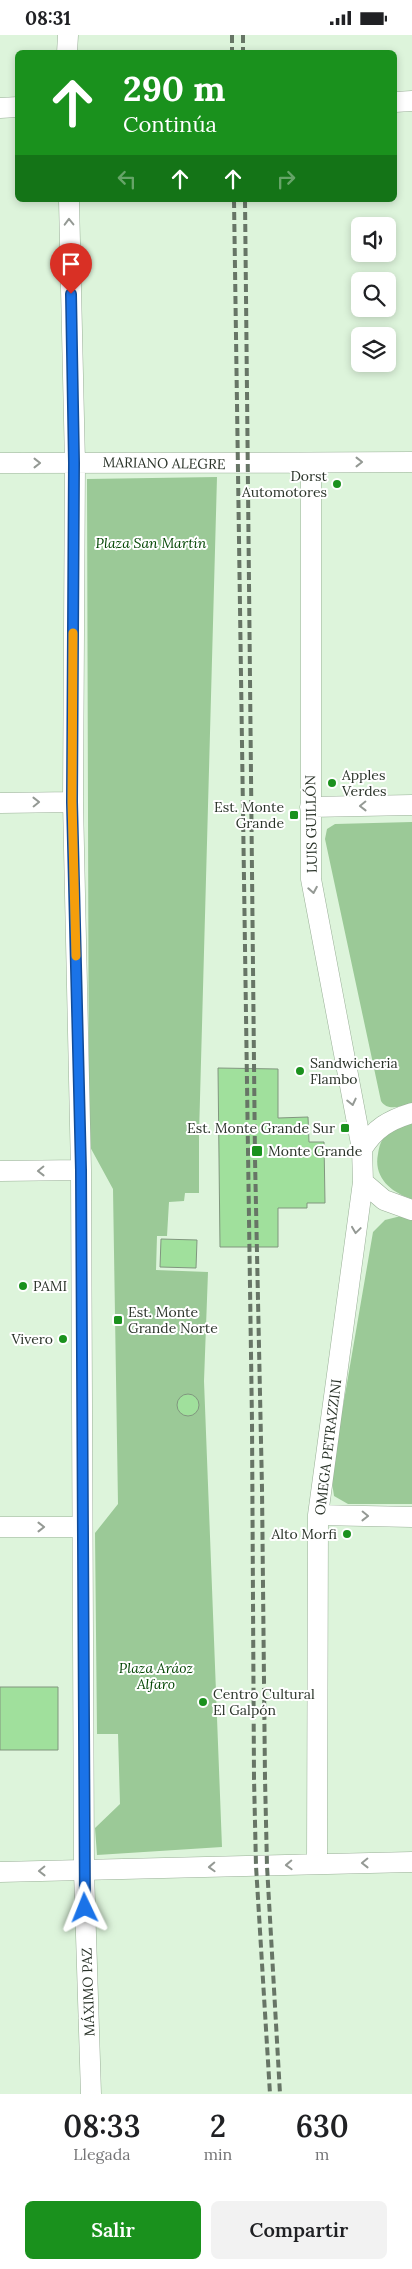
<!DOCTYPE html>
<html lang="es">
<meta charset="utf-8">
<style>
body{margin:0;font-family:Lora,serif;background:#f2f2f2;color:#202124;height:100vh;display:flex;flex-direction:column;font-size:19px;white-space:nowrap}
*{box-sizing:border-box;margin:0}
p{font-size:16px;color:#757577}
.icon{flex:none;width:28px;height:28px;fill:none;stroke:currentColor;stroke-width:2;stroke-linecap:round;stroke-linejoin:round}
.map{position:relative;height:2059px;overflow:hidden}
.drawer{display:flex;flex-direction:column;background:#fff;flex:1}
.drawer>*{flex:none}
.hud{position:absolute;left:15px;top:15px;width:382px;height:152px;border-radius:8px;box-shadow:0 2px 8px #0003;background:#1a911d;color:#fff;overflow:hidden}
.buttons{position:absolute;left:351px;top:182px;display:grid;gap:10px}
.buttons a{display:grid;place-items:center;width:45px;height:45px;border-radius:8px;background:#fff;box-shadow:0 2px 8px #0003;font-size:25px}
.pin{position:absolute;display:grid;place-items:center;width:42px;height:42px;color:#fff;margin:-51px -21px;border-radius:50% 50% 50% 0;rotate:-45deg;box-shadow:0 0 5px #0007}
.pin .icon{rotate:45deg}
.me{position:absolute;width:55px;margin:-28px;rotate:358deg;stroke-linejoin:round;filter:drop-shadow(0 0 4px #0008)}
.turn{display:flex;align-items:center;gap:18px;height:105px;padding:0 25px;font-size:22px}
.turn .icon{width:65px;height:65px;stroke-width:2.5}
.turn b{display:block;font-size:35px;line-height:42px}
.lanes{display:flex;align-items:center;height:48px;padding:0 25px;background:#0003;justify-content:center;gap:25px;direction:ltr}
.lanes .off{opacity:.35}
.eta{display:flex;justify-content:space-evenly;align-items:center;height:85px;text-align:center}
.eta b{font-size:30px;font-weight:600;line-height:35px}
.primary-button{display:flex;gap:10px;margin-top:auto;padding:10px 25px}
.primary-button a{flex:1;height:58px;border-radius:8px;background:#1a911d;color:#fff;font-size:20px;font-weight:600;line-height:58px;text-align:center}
.primary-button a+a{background:#f2f2f2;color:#202124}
.status{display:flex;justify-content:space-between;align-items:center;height:35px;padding:0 25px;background:#fff;direction:ltr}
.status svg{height:14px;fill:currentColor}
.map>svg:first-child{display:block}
.green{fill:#9bc997}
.building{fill:#a0e09c;stroke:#81967f}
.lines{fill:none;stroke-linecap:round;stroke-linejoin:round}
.minor-casing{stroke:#9ab098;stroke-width:21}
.minor{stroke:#fff;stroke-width:20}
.rail{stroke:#677566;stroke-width:4;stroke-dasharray:8 4;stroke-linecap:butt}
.oneway{stroke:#949994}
.route-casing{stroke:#114b97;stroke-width:12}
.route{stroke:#1a73e8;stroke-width:9}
.slow{stroke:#f59e0b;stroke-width:9}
.poi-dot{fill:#1a911d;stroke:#fff;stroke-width:2}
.labels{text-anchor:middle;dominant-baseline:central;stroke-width:4;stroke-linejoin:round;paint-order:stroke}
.street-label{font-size:14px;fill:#2a3329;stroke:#fff}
.poi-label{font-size:14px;fill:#2a3329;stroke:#fff;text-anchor:start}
.park-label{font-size:14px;font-style:italic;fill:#004401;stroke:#fff}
</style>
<div class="status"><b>08:31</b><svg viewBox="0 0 49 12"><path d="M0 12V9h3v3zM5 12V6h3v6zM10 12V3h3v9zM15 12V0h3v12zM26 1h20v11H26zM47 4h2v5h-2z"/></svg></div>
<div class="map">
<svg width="412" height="2059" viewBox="0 0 412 2059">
<rect width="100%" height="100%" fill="#ddf4db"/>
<!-- green -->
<path class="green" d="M 217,442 L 199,1100 L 199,1158 L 185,1158 L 184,1166 L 169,1167 L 167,1201 L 157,1201 L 156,1235 L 208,1237 L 204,1346 L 222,1812 L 97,1820 L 95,1793 L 120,1769 L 118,1699 L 97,1699 L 95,1498 L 118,1469 L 113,1154 L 89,1110 L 87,444 Z
M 412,787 L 412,1068 C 401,1071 388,1077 381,1066 L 325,804 L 327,794 L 335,789 Z
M 412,1086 L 412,1164 C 392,1158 373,1143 378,1119 C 379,1113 380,1107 385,1101 C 391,1095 404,1090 412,1086 Z
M 401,1181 L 412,1183 L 412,1469 L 348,1469 L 334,1461 L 331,1441 L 373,1197 L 385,1185 Z"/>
<!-- building -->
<path class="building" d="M 218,1033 L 278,1034 L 278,1083 L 308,1082 L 309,1107 L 324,1107 L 325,1168 L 307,1168 L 307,1173 L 278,1173 L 278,1212 L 220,1212 Z
M 161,1204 L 197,1205 L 196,1233 L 160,1232 Z
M177 1370a11 11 0 1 1 22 0a11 11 0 1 1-22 0Z
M 0,1652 L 58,1652 L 58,1715 L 0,1715 Z"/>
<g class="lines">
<!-- minor casing -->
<g class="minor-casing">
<path id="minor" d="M 67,18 L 68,0
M 395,67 L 412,66
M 0,73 L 18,72
M 69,165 L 75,428 L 73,767 L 81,1135 L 84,1836 L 91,2059
M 0,428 C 137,428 275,428 412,427
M 311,428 L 311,844 L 362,1114 L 363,1147 L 318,1480 L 317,1829
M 0,768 L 73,767
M 310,772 L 412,770
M 362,1114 C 375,1093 389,1085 412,1078
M 0,1136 L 81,1135
M 363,1147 L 384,1165 L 412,1175
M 318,1480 L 412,1482
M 0,1492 L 82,1492
M 0,1837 L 412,1827"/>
</g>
<!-- minor -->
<use href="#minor" class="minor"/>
<!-- rail -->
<path class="rail" d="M 232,0 L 232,18
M 243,0 L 243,18
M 234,165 L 252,1387 L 254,1743 L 256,1831 L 270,2059
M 245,165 L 255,1124 L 262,1453 L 265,1743 L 267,1831 L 280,2059"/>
</g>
<!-- one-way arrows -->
<defs><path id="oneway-chevron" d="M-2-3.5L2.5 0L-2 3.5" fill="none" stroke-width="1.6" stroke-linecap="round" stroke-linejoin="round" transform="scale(1.25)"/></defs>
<g class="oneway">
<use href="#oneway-chevron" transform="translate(69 187) rotate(-91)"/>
<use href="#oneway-chevron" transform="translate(359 427)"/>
<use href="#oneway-chevron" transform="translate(37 428)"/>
<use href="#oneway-chevron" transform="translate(36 767) rotate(-1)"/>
<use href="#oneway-chevron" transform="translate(363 771) rotate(179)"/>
<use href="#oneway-chevron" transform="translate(313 855) rotate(80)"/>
<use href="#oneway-chevron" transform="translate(352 1067) rotate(77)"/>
<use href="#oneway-chevron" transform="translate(41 1136) rotate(179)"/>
<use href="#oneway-chevron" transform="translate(356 1195) rotate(98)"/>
<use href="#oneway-chevron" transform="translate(365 1481) rotate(1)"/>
<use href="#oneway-chevron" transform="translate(41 1492)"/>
<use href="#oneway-chevron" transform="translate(365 1828) rotate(179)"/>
<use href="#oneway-chevron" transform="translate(289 1830) rotate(178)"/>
<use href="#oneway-chevron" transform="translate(212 1832) rotate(178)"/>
<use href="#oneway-chevron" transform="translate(42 1836) rotate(179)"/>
</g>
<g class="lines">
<!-- route casing -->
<g class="route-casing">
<path id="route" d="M 71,259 L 74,428 L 72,767 L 81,1135 L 85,1873"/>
</g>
<!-- route -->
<use href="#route" class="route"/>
<!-- slow -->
<path class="slow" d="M 73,598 L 72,767 L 76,921"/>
</g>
<!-- markers -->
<g class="poi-dot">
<circle cx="337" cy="449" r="5"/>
<circle cx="332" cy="748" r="5"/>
<rect x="289" y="775" width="10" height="10" rx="2.5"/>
<circle cx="300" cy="1036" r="5"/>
<rect x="340" y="1088" width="10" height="10" rx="2.5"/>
<rect x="251" y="1110" width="12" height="12" rx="2.5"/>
<circle cx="23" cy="1251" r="5"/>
<rect x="113" y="1280" width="10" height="10" rx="2.5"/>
<circle cx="63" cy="1304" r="5"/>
<circle cx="347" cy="1499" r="5"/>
<circle cx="203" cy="1667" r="5"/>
</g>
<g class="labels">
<!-- street labels -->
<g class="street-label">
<text transform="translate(164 428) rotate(1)">MARIANO ALEGRE</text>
<text transform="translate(311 789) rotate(-91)">LUIS GUILLÓN</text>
<text transform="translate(328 1412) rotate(-83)">OMEGA PETRAZZINI</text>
<text transform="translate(88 1957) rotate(-92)">MÁXIMO PAZ</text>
</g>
<!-- poi labels -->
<g class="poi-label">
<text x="327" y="441" text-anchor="end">Dorst<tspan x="327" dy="16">Automotores</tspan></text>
<text x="342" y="740">Apples<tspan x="342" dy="16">Verdes</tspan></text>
<text x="284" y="772" text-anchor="end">Est. Monte<tspan x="284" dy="16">Grande</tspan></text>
<text x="310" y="1028">Sandwicheria<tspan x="310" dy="16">Flambo</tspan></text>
<text x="335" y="1093" text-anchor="end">Est. Monte Grande Sur</text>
<text x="268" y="1116">Monte Grande</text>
<text x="33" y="1251">PAMI</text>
<text x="128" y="1277">Est. Monte<tspan x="128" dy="16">Grande Norte</tspan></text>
<text x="53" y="1304" text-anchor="end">Vivero</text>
<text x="337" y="1499" text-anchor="end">Alto Morfi</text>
<text x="213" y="1659">Centro Cultural<tspan x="213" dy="16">El Galpón</tspan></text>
</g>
<!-- park labels -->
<g class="park-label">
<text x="151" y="508">Plaza San Martín</text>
<text x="156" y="1633">Plaza Aráoz<tspan x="156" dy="16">Alfaro</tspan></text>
</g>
</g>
</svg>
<div class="buttons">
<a><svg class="icon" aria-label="sound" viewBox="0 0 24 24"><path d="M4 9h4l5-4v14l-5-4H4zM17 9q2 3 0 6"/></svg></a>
<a><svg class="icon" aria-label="search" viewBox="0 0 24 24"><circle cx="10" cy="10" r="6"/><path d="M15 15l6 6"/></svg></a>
<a><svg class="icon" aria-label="layers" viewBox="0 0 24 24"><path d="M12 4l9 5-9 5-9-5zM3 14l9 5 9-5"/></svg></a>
</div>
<div class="pin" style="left:71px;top:259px;background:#d93025"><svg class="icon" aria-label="arrive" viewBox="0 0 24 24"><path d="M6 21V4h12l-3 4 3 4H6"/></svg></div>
<svg class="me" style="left:85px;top:1873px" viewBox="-20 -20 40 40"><path d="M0-17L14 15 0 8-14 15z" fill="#1a73e8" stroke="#fff" stroke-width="4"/></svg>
<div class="hud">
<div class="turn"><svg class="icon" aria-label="ahead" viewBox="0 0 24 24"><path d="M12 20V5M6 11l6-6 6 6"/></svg><div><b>290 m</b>Continúa</div></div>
<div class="lanes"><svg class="icon off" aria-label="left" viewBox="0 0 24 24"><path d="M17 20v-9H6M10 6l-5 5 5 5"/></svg><svg class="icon" aria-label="ahead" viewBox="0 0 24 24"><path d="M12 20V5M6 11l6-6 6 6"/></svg><svg class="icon" aria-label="ahead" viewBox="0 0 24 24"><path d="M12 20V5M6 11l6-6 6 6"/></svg><svg class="icon off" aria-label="right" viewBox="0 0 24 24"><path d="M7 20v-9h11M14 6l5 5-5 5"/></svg></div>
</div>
</div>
<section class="drawer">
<div class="eta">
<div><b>08:33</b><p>Llegada</p></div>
<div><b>2</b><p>min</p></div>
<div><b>630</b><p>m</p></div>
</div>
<div class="primary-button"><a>Salir</a><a>Compartir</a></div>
</section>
